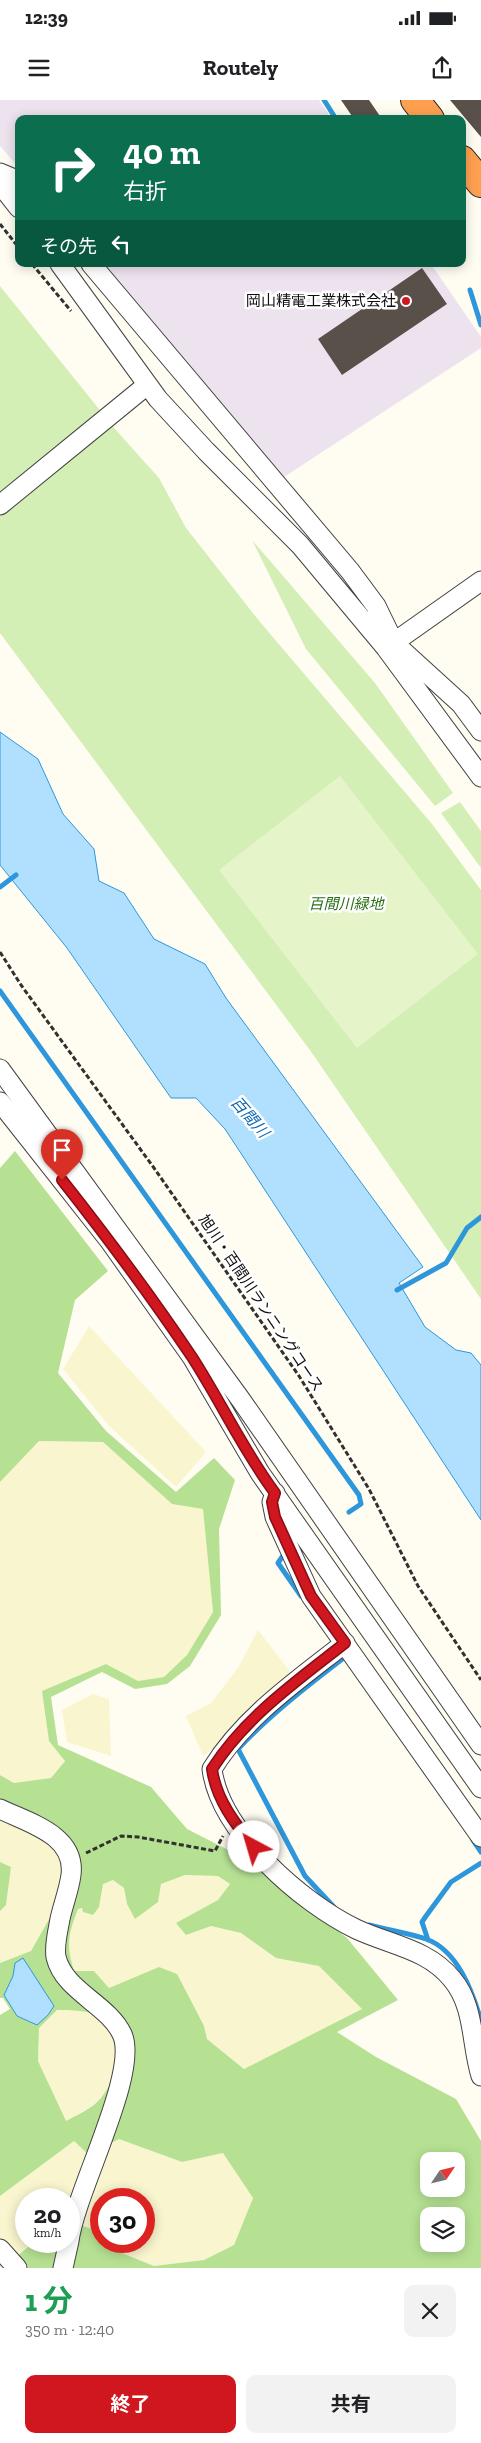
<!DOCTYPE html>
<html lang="ja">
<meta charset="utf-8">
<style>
body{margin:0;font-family:"Zilla Slab","Noto Sans JP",serif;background:#f2f2f2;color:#202124;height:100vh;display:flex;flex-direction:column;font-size:19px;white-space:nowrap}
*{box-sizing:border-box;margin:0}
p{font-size:16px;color:#757577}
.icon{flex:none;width:28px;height:28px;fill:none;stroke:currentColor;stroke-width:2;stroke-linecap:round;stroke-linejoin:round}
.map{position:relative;height:2168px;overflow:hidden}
.sheet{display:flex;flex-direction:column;background:#fff;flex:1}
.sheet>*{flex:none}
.top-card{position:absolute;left:15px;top:15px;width:451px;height:152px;border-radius:10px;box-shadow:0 2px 12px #0003;background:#0b6e4f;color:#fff;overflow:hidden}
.needle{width:32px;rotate:55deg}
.controls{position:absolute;left:420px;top:2052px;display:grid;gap:10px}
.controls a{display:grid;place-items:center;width:45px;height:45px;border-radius:10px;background:#fff;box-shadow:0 2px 12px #0003;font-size:25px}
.speed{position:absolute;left:15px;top:2088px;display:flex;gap:10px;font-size:25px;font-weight:700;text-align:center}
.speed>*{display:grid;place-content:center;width:65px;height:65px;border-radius:50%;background:#fff;box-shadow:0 2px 12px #0003;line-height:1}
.speed small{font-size:12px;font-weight:400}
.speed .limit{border:8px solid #d22;background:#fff;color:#111}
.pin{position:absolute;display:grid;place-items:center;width:42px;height:42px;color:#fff;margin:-51px -21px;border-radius:50% 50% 50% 0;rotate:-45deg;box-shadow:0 0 5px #0007}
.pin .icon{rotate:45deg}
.me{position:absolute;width:55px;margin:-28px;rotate:321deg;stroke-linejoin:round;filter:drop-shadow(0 0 4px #0008)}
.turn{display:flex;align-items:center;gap:18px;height:105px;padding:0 25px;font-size:22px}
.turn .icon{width:65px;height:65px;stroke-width:2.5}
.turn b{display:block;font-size:35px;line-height:42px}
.then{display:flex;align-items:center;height:48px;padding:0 25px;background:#0003;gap:10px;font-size:19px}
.round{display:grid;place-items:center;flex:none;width:52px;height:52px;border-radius:10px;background:#f2f2f2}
.headline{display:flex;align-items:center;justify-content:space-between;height:85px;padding:0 25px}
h1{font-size:30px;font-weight:700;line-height:38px;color:#1e9e55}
.primary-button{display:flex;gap:10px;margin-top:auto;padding:10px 25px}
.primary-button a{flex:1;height:58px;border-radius:10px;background:#d0161f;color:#fff;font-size:20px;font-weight:700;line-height:58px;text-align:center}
.primary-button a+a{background:#f2f2f2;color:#202124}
.status{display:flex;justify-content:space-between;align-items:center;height:35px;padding:0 25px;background:#fff;direction:ltr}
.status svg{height:14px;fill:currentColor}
header{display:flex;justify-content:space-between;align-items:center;height:65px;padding:0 25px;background:#fff;font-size:22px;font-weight:700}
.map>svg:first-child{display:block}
.industrial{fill:#ede3ef}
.farmland{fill:#f9f5ce}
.green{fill:#d3efb6}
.forest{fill:#b6e193;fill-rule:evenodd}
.pitch{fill:#e6f5c9}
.water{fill:#b0e0fd;stroke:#2e97dc}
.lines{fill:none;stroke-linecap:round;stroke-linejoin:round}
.stream{stroke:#2e97dc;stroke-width:5}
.building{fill:#5a504a}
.minor-casing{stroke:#424242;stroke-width:21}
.highway-casing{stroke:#202020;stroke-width:30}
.path{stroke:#313131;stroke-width:3;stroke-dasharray:5 2.5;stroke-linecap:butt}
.minor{stroke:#fff;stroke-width:19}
.highway{stroke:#ffa050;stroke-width:28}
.route-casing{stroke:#870e14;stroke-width:12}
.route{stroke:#d0161f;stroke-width:9}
.poi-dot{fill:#d0161f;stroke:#fff;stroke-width:2}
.labels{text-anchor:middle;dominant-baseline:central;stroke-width:5;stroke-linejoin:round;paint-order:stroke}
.poi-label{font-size:15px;fill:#0f0f0f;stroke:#fff;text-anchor:end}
.park-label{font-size:15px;font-style:italic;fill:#297017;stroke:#fff}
.street-label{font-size:15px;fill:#0f0f0f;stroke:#fff}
.water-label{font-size:16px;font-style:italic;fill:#0967b1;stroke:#fff}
</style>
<div class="status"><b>12:39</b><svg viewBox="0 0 49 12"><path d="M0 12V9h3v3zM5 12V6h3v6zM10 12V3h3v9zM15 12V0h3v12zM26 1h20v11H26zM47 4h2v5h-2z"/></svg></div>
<header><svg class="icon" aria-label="menu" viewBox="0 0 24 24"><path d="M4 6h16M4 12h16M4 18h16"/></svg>Routely<svg class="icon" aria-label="share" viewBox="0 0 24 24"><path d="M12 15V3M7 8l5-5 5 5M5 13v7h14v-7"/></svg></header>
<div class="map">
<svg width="481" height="2168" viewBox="0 0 481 2168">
<rect width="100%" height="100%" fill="#fffcf2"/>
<!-- industrial -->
<path class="industrial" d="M 0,0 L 319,0 L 332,19 L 19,19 L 19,68 L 0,46 Z
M 99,164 L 431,164 L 481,237 L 481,248 L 281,379 Z"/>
<!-- farmland -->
<path class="farmland" d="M 89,1226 L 206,1352 L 176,1387 L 109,1326 L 63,1269 Z
M 39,1341 L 103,1342 L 172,1404 L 203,1409 L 213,1512 L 187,1555 L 164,1577 L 138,1581 L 106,1564 L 42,1591 L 49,1641 L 65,1660 L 51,1678 L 14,1683 L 0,1675 L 0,1382 Z
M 258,1530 L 291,1573 L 222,1642 L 203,1656 L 186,1616 L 211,1603 L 238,1568 Z
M 93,1594 L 109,1599 L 111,1656 L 67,1642 L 62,1610 Z
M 0,1716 L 42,1734 L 68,1758 L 61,1798 L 31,1851 L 0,1863 L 0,1811 L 6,1805 L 11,1767 L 0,1762 Z
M 185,1775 L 218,1776 L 230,1784 L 218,1800 L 177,1823 L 211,1826 L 241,1833 L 276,1858 L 319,1866 L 362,1909 L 245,1969 L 207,1939 L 204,1926 L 159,1867 L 109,1888 L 94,1871 L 74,1871 L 67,1850 L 69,1832 L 78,1809 L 99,1807 L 102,1784 L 113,1780 L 124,1788 L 127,1804 L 161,1784 Z
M 57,1910 L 74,1910 L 97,1915 L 109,1927 L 118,1944 L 113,1981 L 100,2000 L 66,2022 L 38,1961 L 39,1928 Z
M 119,2039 L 182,2062 L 224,2053 L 253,2098 L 234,2145 L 204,2160 L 154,2166 L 117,2151 L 106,2141 L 144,2141 L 144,2099 L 101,2099 L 101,2136 L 95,2130 L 69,2121 L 69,2099 L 26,2099 L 26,2141 L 35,2141 L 0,2168 L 0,2096 L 74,2041 L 89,2055 Z"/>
<!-- green -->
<path class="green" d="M 0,186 L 115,329 L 159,378 L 186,428 L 260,522 L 432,724 L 481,790 L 481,1199 L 312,953 L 0,533 Z
M 252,440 L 375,583 L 453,693 L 435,706 L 306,549 Z
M 460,702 L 481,731 L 481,768 L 441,713 Z"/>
<!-- forest -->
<path class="forest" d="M 15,1051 L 108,1171 L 75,1200 L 58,1273 L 106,1331 L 176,1392 L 214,1358 L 235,1380 L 219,1429 L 221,1515 L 190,1566 L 167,1584 L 135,1589 L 102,1572 L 51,1597 L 58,1645 L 151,1687 L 187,1729 L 242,1757 L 347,1838 L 398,1900 L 337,1932 L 376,1957 L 456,1999 L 481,2041 L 481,2168 L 3,2168 L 35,2141 L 69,2141 L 69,2121 L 95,2130 L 101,2136 L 101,2141 L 106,2141 L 117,2151 L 154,2166 L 204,2160 L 234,2145 L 253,2098 L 223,2053 L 182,2062 L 119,2039 L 89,2055 L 74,2041 L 0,2096 L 0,1915 L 10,1909 L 3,1898 L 0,1898 L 0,1863 L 31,1851 L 61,1798 L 68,1771 L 58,1743 L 0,1716 L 0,1675 L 14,1683 L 51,1678 L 65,1661 L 49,1641 L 42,1591 L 106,1564 L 138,1581 L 164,1577 L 187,1555 L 213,1512 L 203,1409 L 172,1404 L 103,1342 L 39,1341 L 0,1382 L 0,1068 ZM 185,1775 L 218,1776 L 230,1784 L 218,1800 L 176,1823 L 186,1835 L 211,1826 L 241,1833 L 276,1858 L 319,1866 L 362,1909 L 244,1969 L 207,1939 L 204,1926 L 177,1874 L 159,1867 L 109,1888 L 94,1871 L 74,1871 C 66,1845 68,1835 78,1809 L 82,1808 L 83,1812 L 93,1815 L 99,1807 L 103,1784 L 113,1780 L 124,1788 L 127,1804 L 135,1819 L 158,1802 L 161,1784 ZM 57,1910 C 70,1910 84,1910 95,1915 C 128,1928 119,1977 101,1998 C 93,2008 77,2015 66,2021 L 38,1961 L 39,1928 ZM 429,2061 L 456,2061 L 456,2089 L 429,2089 ZM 429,2116 L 456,2116 L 456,2144 L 429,2144 Z
M 0,1762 L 11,1767 L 6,1805 L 0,1811 Z"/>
<!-- pitch -->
<path class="pitch" d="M 340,676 L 478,854 L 357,948 L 219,770 Z"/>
<!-- water -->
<path class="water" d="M 0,632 L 38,659 L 63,714 L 94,749 L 99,781 L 124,793 L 154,839 L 205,864 L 226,898 L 423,1167 L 399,1183 L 425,1227 L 456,1250 L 471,1253 L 481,1265 L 481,1420 L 225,1029 L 196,998 L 171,998 L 67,848 L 0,765 Z
M 23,1858 L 54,1906 L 48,1915 L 37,1925 L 17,1916 L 4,1895 L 13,1876 L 15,1863 Z"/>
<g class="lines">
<!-- stream -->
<path class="stream" d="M 324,0 L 336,19
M 470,190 L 481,225
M 0,787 L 16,775
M 0,891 L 359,1395 L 361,1404 L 349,1412
M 397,1190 L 446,1163 L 467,1128 L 481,1117
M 282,1457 L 278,1463 L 301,1496
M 473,1740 L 481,1752
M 334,1807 L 305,1776 L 238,1649 C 270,1615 307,1586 345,1557
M 369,1825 C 388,1830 408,1833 426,1839 C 458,1850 473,1893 481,1921
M 428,1840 L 422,1822 L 426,1816 L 451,1782 L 481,1763"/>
</g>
<!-- building -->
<path class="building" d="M 341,0 L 369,0 L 382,19 L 354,19 Z
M 450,0 L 481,0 L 481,37 Z
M 422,168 L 447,204 L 342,275 L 318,239 Z"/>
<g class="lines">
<!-- minor casing -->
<g class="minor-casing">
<path id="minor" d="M 0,73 L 19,81
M 0,84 L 19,108
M 60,164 L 158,299 L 206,351 L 300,445 L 386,548 L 481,677
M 91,164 L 350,471 L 376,506 L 394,543 L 461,604 L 481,631
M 0,405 L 147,285
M 386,548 L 481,481
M 0,969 L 241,1300 L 481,1645
M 0,1002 L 109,1140 L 192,1257 L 260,1373 L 481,1688
M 275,1393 L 272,1402 L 275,1417 L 311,1496 L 481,1737
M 345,1543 C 298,1580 244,1617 212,1669 C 220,1732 302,1803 356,1829 C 390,1845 428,1849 452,1879 C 475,1906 471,1944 481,1976
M 0,1709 C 29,1723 76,1735 71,1775 C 69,1790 63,1805 60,1819 C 58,1831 54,1845 56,1857 C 64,1891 108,1904 122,1934 C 140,1972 75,2092 69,2141
M 0,2149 L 17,2168
M 63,2168 L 69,2141"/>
</g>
<!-- highway casing -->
<g class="highway-casing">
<path id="highway" d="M 415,0 L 430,19
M 462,60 L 481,83"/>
</g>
<!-- path -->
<path class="path" d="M 0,124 L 19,148
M 32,164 L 71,211
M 0,852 L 21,885 L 154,1068 L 299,1276 L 369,1389 L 418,1486 L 481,1580
M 86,1753 L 121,1736 L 138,1737 L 215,1751 L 223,1736"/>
<!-- minor -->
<use href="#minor" class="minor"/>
<!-- highway -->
<use href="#highway" class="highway"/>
</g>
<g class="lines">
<!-- route casing -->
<g class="route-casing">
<path id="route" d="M 62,1080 C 107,1137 151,1196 192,1257 C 221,1302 243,1350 275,1393 L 272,1402 L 275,1417 L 311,1496 L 345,1543 C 298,1580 245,1617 212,1669 C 216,1699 235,1724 254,1747"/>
</g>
<!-- route -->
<use href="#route" class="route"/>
</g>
<!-- markers -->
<circle class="poi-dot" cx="406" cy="201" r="5"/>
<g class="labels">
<!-- poi labels -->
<g class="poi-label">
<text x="396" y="201">岡山精電工業株式会社</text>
</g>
<!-- park labels -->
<g class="park-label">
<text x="346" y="804">百間川緑地</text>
</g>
<!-- street labels -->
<g class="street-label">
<text transform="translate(261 1203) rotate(56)">旭川・百間川ランニングコース</text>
</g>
<!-- water labels -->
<g class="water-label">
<text transform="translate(250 1017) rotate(49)">百間川</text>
</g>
</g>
</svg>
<div class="controls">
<a><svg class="needle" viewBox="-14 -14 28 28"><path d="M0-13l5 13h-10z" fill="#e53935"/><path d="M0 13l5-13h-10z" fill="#757577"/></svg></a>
<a><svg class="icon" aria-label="layers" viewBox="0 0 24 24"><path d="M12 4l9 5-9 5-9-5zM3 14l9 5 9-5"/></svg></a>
</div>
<div class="speed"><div>20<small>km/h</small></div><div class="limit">30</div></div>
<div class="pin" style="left:62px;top:1080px;background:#d93025"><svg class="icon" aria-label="arrive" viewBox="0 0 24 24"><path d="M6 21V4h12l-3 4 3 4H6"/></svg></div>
<svg class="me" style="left:254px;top:1747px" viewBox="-20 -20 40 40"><circle r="19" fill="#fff"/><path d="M0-13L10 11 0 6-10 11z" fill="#d0161f"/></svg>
<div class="top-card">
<div class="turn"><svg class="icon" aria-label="right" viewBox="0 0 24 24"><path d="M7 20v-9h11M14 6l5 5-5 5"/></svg><div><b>40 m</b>右折</div></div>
<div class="then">その先<svg class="icon" aria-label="left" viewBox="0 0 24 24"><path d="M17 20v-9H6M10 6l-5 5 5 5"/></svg></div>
</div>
</div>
<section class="sheet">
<div class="headline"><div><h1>1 分</h1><p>350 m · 12:40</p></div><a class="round"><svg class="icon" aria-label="close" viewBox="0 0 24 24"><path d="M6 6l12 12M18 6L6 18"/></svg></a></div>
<div class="primary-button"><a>終了</a><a>共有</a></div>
</section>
